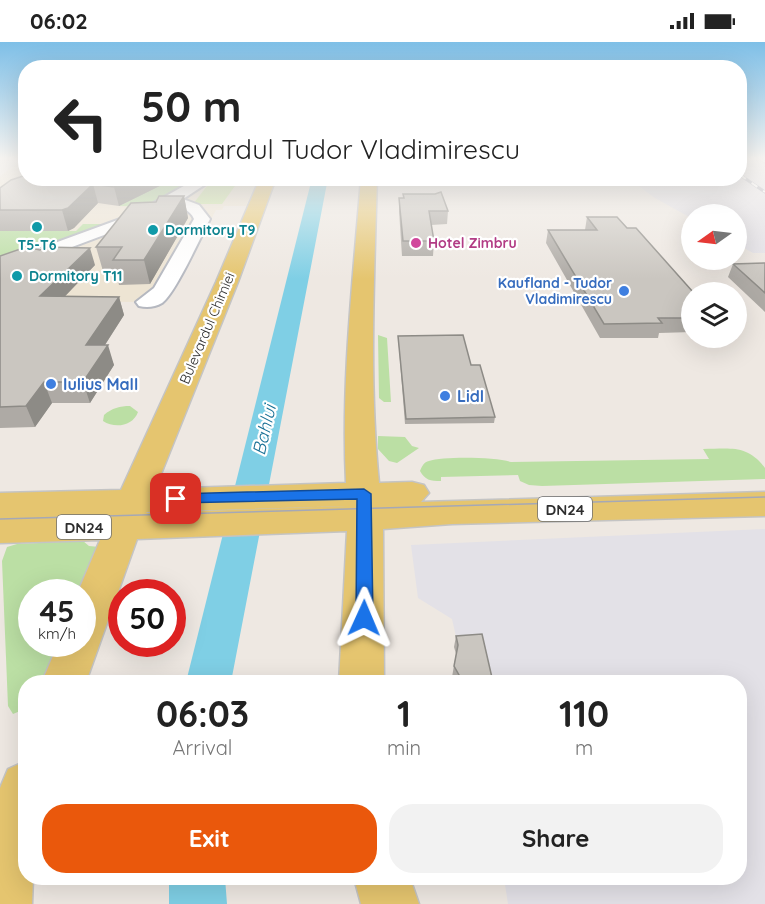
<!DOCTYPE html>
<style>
body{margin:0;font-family:Quicksand,sans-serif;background:#f2f2f2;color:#222;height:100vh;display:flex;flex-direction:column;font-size:22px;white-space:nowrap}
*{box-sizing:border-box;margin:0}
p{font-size:20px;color:#767676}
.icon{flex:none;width:33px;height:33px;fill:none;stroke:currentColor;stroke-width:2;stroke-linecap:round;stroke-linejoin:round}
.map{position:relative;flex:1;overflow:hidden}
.drawer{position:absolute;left:18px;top:633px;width:729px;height:210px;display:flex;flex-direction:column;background:#fff;border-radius:24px;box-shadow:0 6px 24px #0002}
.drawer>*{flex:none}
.guide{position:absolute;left:18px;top:18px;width:729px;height:126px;border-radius:24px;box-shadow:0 6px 24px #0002;background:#fff;color:#222;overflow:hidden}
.needle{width:39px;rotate:256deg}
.controls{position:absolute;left:681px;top:162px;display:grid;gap:12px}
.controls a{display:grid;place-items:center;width:66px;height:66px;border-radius:50%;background:#fff;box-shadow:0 6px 24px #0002;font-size:30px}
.speed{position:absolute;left:18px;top:537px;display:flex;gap:12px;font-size:30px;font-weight:700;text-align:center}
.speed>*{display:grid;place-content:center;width:78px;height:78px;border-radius:50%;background:#fff;box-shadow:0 6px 24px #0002;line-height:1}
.speed small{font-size:15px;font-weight:400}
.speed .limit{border:9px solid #d22;background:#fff;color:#111}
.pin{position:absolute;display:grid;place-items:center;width:51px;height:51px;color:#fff;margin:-26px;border-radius:12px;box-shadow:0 3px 9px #0006}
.me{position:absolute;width:66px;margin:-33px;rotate:1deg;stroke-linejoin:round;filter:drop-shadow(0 0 4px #0008)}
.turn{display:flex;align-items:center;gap:21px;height:126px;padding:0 24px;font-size:27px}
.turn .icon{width:78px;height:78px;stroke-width:2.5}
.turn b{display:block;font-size:42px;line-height:51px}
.eta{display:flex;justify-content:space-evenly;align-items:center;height:102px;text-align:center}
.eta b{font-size:36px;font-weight:700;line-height:42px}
.cta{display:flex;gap:12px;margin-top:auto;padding:12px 24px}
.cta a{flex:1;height:69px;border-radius:24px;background:#ea580c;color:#fff;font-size:24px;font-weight:700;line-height:69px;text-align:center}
.cta a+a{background:#f2f2f2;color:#222}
.status{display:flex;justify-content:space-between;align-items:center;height:42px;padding:0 30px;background:#fff;direction:ltr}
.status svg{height:16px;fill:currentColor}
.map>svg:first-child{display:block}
.industrial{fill:#e3e1e7}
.education{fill:#ede4d3}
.green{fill:#bbdfa4}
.pitch{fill:#cbe5a1}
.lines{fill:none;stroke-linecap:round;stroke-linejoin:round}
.river{fill:#7fcfe5;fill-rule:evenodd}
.minor-casing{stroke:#b5b8c0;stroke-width:4}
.major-casing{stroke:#c4c4c4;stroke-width:3}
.minor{fill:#fff;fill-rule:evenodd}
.major{fill:#e5c56f;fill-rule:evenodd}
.tram{stroke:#a5a8b6;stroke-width:1.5}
.rail-casing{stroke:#a5a8b6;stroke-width:3}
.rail{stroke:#fff;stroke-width:2;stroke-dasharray:7;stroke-linecap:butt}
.wall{fill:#aeaaa5}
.shaded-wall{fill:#8d8b86}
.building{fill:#cac6c0;stroke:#8d8b86;stroke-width:1.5}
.route{fill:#1a73e8;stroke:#114b97;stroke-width:1.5}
.culture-dot{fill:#0f9aa8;stroke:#fff;stroke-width:2}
.hotel-dot{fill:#d1479c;stroke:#fff;stroke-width:2}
.shop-dot{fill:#3f7fe0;stroke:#fff;stroke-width:2}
.labels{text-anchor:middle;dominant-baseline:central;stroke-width:4.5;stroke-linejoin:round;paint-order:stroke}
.far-culture-label{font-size:14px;font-weight:bold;fill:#0d838f;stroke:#fff;text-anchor:start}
.far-hotel-label{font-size:14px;font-weight:bold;fill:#b23c85;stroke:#fff;text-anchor:start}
.far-shop-label{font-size:14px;font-weight:bold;fill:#366cbe;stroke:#fff;text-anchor:end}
.far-street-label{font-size:14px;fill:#2e2e2e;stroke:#fff}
.shield{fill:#fff;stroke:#6d6d6d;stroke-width:1.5}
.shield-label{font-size:15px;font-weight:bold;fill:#2e2e2e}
.shop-label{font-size:16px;font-weight:bold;fill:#366cbe;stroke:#fff;text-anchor:start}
.water-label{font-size:18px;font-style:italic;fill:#1a7196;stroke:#fff}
</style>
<div class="status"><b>06:02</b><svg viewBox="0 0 49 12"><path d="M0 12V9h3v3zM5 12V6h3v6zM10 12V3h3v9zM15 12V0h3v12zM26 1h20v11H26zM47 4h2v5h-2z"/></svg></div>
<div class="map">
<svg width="765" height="862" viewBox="0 0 765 862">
<rect width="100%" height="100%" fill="#eee8e2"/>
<!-- industrial -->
<path class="industrial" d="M 740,116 L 765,116 L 765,211 L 753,211 L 737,202 L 736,172 L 692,172 L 691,176 L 655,156 L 629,137 L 740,136 Z
M 604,137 L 606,138 L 395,140 L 395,137 Z
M 765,487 L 765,862 L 508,862 L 504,836 L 740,836 L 740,640 L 490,640 L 457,599 L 452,577 L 418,556 L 411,503 Z"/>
<!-- education -->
<path class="education" d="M 25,116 L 26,136 L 258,137 L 246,164 L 224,164 L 222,168 L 216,168 L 173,250 L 162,249 L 146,260 L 0,259 L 0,134 Z"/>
<!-- green -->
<path class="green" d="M 180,137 L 203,137 L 153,165 L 119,164 L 129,159 L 114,139 L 179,139 Z
M 83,182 L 114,182 L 0,224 L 0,189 L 76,189 Z
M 378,293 L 387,296 L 391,360 L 384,360 L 379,356 Z
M 130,364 L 138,370 C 133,384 115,387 103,379 L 104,373 C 112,366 120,364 130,364 Z
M 378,394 L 405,395 L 412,404 L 419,406 L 397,421 L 389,419 L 378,407 Z
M 703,407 C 730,407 747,402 765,426 L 765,437 L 542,444 L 529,443 L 520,439 L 518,433 L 441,435 L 441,439 C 430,439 425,438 420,429 C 422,424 424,420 429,419 C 443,414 497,415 511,420 L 709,417 Z
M 83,499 L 89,504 L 100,505 L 81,550 L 32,550 L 32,602 L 60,602 L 44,640 L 26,640 L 25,667 L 13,672 L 8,664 L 2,519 L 7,505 L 17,502 Z"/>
<!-- pitch -->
<path class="pitch" d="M 207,144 L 235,144 L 222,162 L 193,162 Z"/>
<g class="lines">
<!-- river -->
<path class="river" d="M 312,136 L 328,136 L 231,640 L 186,640 Z
M 169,836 L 225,836 L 227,862 L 169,862 Z"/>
<!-- minor casing -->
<g class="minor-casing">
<path id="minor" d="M 198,136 L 215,136 L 183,157 L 199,163 L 210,177 C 201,194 175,252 162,261 C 155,265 147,266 139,264 L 136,260 L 154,246 L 194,177 C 190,167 180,165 171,163 L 144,178 L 0,232 L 0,221 L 134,172 Z"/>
</g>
<!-- major casing -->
<g class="major-casing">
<path id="major" d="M 260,136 L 276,136 L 238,240 L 155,447 L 346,441 C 341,340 353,238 361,136 L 377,136 C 374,238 369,340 379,441 L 412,440 L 424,443 L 429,451 L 421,460 L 765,450 L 765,474 L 452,482 L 383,487 L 384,640 L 339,640 L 347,489 L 137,497 L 86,640 L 42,640 L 58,602 L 82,602 L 82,550 L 78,550 L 100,498 L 0,501 L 0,475 L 111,471 L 0,475 L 0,451 L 121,448 L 216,240 ZM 347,464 L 146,471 L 147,470 Z
M 26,719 L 26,836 L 33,836 L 32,862 L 0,862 L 0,746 L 8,727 Z
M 354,836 L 410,836 L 419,862 L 361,862 Z"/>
</g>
<!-- minor -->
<use href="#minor" class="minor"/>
<!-- major -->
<use href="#major" class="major"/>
<!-- tram -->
<path class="tram" d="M 0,477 L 765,455"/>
<!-- rail casing -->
<g class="rail-casing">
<path id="rail" d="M 760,116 L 765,120
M 740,133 L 765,150"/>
</g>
<!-- rail -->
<use href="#rail" class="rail"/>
</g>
<!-- wall -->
<path class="wall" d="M 25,133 L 176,136 L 119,164 L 98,161 L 74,186 L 68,189 L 0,189 L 0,146 Z
M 403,152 L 448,169 L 447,182 L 431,183 L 434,199 L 433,214 L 402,214 L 399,169 L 399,156 L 403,156 Z
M 184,154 L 188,176 L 150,242 L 119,243 L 116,229 L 103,229 L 96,205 L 156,160 Z
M 587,175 L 627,186 L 692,250 L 692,290 L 659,291 L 658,296 L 600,296 L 546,201 L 548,188 L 585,188 Z
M 0,214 L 95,223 L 65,254 L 119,255 L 124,273 L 105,303 L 114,323 L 90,361 L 52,361 L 35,385 L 0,386 Z
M 765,221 L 765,270 L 728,235 L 733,222 Z
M 398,294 L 471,323 L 495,375 L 494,381 L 405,382 Z
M 456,594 L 493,640 L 455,640 L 452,635 L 456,612 L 454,605 Z"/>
<!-- shaded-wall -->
<path class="shaded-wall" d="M 133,136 L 176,136 L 119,164 L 114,145 Z
M 93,142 L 98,161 L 74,186 L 68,189 L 62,168 Z
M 184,154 L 188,176 L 150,242 L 144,218 Z
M 90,206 L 95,223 L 47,273 L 40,254 Z
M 119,255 L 124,273 L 92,323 L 86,303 Z
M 108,303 L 114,323 L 90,361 L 83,340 Z
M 44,340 L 52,361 L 35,385 L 26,364 Z"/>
<!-- building -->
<path class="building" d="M 26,133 L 26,136 L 133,136 L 114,145 L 93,142 L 68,166 L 62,168 L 0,168 L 0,146 L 11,138 Z
M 441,150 L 448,169 L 429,169 L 434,199 L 403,199 L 399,156 L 404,156 L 403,152 L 435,152 Z
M 159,154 L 184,154 L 144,218 L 113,218 L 122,205 L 96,205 L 131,161 L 156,160 Z
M 587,175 L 617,175 L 627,186 L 636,186 L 693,250 L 692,250 L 692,276 L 658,276 L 662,281 L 604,282 L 548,188 L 597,188 Z
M 26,205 L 40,208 L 44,205 L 90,206 L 40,254 L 119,255 L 86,303 L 108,303 L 83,340 L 44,340 L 26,364 L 0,365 L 0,214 Z
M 765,221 L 765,251 L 733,222 Z
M 463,293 L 471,323 L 480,323 L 495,375 L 406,377 L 398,294 Z
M 482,592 L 493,640 L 463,640 L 454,624 L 458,603 L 456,594 Z"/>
<!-- sky -->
<linearGradient id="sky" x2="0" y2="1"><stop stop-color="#7ebfe7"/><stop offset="0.49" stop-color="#f7f5f2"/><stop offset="1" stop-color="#f7f5f2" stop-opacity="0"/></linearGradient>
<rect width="765" height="237" fill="url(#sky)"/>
<!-- route -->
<path class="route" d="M 364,447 L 371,452 L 373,576 L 370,581 L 364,583 L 358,581 L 356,576 L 357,457 L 176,461 L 169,457 L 176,452 Z"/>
<!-- markers -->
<g class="culture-dot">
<circle cx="37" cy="185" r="6"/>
<circle cx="153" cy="188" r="6"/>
<circle cx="17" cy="234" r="6"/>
</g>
<circle class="hotel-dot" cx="416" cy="201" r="6"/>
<g class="shop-dot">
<circle cx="624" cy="249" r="6"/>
<circle cx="51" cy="342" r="6"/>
<circle cx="445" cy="354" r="6"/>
</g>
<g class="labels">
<!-- far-culture labels -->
<g class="far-culture-label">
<text x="165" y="188">Dormitory T9</text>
<text x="37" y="203" text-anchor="middle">T5-T6</text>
<text x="29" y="234">Dormitory T11</text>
</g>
<!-- far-hotel labels -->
<g class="far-hotel-label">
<text x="428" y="201">Hotel Zimbru</text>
</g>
<!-- far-shop labels -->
<g class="far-shop-label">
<text x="612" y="241">Kaufland - Tudor<tspan x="612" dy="16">Vladimirescu</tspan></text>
</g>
<!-- far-street labels -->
<g class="far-street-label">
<text transform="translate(207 286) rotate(-67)">Bulevardul Chimiei</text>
</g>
<!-- shield labels -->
<g class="shield">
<rect x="538" y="455" width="54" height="24" rx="4.5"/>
<rect x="57" y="473" width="54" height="24" rx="4.5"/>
</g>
<g class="shield-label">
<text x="565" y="467">DN24</text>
<text x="84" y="485">DN24</text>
</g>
<!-- shop labels -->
<g class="shop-label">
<text x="63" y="342">Iulius Mall</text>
<text x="457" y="354">Lidl</text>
</g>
<!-- water labels -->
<g class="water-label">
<text transform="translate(264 388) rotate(-77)">Bahlui</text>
</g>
</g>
</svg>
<div class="controls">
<a><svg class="needle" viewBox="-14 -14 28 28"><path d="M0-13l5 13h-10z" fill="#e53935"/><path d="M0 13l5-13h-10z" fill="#767676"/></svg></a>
<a><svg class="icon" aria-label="layers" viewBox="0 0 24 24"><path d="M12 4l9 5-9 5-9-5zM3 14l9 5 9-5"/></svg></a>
</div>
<div class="speed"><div>45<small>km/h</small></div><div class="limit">50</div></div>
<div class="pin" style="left:176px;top:457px;background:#d93025"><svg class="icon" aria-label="arrive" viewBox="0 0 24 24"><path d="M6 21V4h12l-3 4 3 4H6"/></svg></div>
<svg class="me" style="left:364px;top:576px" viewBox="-20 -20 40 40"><path d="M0-17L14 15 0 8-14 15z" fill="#1a73e8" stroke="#fff" stroke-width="4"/></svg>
<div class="guide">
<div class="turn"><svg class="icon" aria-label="left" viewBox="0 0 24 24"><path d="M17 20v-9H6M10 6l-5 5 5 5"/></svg><div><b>50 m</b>Bulevardul Tudor Vladimirescu</div></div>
</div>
<section class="drawer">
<div class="eta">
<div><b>06:03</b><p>Arrival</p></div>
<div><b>1</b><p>min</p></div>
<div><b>110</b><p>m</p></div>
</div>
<div class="cta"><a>Exit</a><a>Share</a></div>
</section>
</div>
